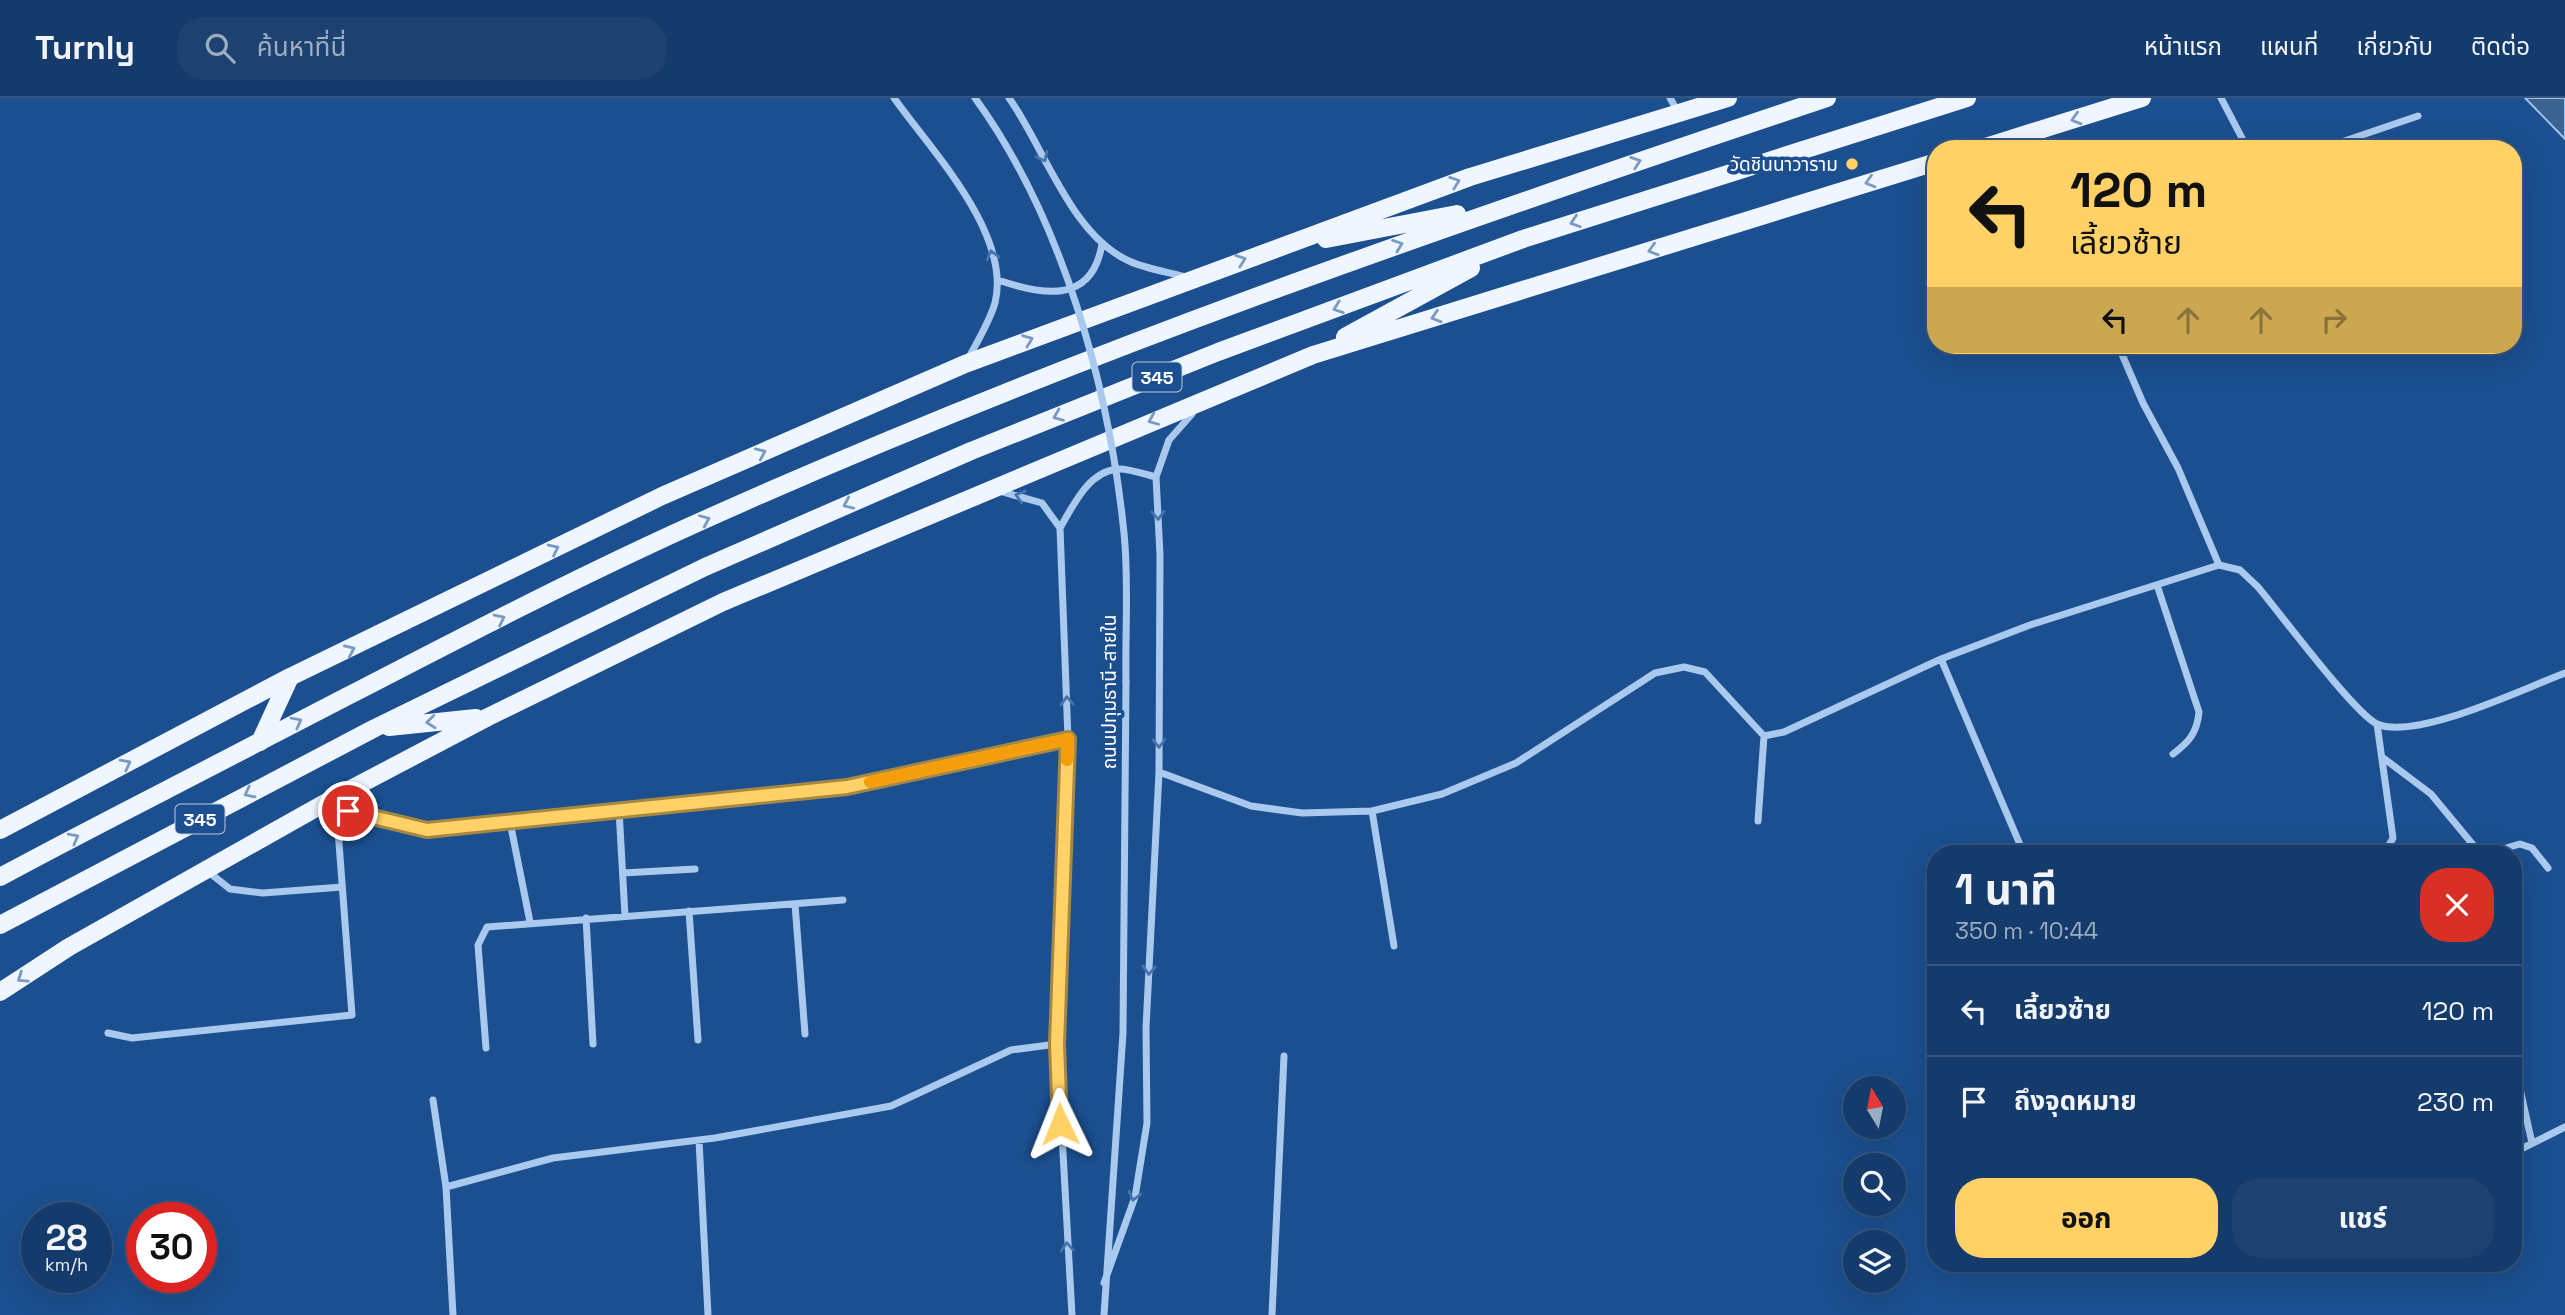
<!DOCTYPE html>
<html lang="th">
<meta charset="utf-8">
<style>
body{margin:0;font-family:"Space Grotesk","Noto Sans Thai",sans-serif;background:#1d4271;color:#f1f3f6;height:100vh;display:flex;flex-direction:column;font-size:26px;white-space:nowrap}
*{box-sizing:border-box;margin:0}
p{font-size:23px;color:#9dadc1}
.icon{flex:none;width:38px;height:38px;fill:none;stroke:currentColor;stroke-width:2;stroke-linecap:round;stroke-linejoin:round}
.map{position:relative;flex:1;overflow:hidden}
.details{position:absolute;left:1927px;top:747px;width:595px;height:427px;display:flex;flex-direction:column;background:#143b6b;border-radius:28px;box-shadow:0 7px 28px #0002,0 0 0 2px #33557e}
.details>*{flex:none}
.top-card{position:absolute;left:1927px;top:42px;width:595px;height:214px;border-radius:28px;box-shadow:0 7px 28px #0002,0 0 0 2px #33557e;background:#ffd166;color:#111;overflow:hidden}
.needle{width:46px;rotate:350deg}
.buttons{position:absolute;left:1843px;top:978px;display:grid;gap:14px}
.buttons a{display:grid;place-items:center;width:63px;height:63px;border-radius:50%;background:#143b6b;box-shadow:0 7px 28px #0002,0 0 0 2px #33557e;font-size:35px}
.speed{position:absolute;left:21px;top:1104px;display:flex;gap:14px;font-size:35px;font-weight:700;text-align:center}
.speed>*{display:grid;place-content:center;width:91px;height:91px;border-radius:50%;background:#143b6b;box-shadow:0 7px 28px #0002,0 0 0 2px #33557e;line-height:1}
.speed small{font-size:18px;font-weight:400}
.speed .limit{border:10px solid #d22;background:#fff;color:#111}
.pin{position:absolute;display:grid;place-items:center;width:60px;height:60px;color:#fff;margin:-30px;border:4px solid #fff;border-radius:50%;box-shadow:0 2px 7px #0007}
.me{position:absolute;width:77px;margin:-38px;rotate:358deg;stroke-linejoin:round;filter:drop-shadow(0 0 5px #0008)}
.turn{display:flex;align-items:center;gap:24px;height:147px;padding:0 28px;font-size:32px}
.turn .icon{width:91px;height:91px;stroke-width:2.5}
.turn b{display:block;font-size:49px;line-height:60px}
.lanes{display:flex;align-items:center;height:66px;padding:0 28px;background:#0003;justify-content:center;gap:35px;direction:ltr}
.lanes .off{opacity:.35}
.round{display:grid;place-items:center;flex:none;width:74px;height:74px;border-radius:28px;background:#1d4271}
.headline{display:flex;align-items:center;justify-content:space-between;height:119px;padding:0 28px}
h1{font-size:42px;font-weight:700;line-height:52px}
.cta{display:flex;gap:14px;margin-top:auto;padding:14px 28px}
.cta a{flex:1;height:80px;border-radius:28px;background:#ffd166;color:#111;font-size:28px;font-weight:700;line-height:80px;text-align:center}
.cta a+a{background:#1d4271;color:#f1f3f6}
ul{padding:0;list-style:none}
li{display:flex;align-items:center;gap:21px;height:91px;padding:0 28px;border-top:2px solid #33557e}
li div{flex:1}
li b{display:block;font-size:26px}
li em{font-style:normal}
header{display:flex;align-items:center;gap:42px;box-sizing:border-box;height:98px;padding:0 35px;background:#143b6b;border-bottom:2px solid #33557e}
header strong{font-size:33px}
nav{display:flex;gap:38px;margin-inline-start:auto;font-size:24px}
.search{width:490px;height:63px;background:#1d4271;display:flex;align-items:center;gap:18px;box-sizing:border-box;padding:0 24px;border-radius:28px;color:#9dadc1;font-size:26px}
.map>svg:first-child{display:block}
.water{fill:#3c6290;stroke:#9cc4f0;stroke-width:2}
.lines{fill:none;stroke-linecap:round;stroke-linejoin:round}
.minor{stroke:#a9c9ee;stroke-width:7}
.primary{stroke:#f0f6ff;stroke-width:18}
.minor-bridge{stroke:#a9c9ee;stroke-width:7}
.oneway{stroke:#7b9ac1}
.oneway2{stroke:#4674ac}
.route-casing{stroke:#a68842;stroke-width:18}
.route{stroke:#ffd166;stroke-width:12}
.slow{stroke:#f59e0b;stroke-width:12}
.poi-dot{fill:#ffd166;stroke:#1b4f8f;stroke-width:2.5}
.labels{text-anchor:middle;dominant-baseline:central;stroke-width:7;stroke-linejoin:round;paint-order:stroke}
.shield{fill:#1b4f8f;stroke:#bbcadd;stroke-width:2}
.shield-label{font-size:18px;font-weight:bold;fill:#fff}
.poi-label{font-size:19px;fill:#fff;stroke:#1b4f8f;text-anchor:end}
.street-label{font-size:19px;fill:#fff;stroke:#1b4f8f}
</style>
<header>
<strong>Turnly</strong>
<div class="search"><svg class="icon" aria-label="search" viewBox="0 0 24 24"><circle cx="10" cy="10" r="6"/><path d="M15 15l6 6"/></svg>ค้นหาที่นี่</div>
<nav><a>หน้าแรก</a><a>แผนที่</a><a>เกี่ยวกับ</a><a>ติดต่อ</a></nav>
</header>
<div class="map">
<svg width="2565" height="1217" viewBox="0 0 2565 1217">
<rect width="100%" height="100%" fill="#1b4f8f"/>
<!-- water -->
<path class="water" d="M 2525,0 L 2565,0 L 2565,41 Z"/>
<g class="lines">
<!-- minor -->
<path class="minor" d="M 894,0 C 931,52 1012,136 995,205 C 989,225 977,244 967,263
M 1009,0 C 1044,49 1071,137 1129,163 C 1146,171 1168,174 1187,179
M 1670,0 L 1678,14
M 2221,0 L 2243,42 L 2254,51
M 2038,33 L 2047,51
M 2032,35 L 2038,51
M 2321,51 L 2418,18
M 2513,137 L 2519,135
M 998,182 C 1042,197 1092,207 1102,146
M 2118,247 L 2143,305 L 2178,370 L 2219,467
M 999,393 L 1042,405 L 1060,430 L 1068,641 L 1057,946 L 1072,1217
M 1060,430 C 1073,408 1088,374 1117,371 C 1128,370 1144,376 1156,379
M 2157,487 L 2199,614 C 2197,635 2189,644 2173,656
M 1941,561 L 2024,756
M 2377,626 L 2393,740 L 2384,756
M 2382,659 L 2431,696 L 2474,748 L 2487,753 L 2499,752 L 2520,746 L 2532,750 L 2548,770
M 1159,674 L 1251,708 L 1302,715 L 1372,713 L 1442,696 L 1516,665 L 1655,575 L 1684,569 L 1705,574 L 1764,638 L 1784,634 L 1941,561 L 2030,527 L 2219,467 L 2240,472 L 2258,489 C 2279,514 2354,615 2377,626 C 2416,643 2525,590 2565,575
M 332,701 L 348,713 L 427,732 L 847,689 L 1068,641
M 619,712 L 625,818
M 1372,713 L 1394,848
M 1758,723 L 1764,638
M 510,724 L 530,824
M 206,772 L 230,791 L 263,795 L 342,789
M 623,775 L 695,771
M 795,806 L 805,936
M 689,813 L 698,942
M 586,820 L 593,946
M 108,935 L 132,940 L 352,917 L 338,732 L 332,701
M 486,950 L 478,847 L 487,829 L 843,802
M 2518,982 L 2532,1045
M 433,1002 L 446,1089 L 453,1217
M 699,1042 L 708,1217
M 2513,1055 L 2565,1029
M 446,1089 L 553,1060 L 715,1040 L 891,1008 L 1011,952 L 1057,946
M 1104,1185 L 1135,1099 L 1147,1025 L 1146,930 L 1159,674 L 1160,457 L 1156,379 L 1169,342 L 1192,316
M 1104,1217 L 1123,935 L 1126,584
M 1272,1217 L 1284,958"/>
<!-- primary -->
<path class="primary" d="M 1979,51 L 2142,0
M 1326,141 L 1457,116
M 1345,239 L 1471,170
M 389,629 L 476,620
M 260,644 L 290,579
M 0,732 L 290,579 L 662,398 L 965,266 L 1470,79 L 1728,0
M 0,779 C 85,733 171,690 257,645 C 399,572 541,496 686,430 C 1057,262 1442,129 1827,0
M 0,827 L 375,630 L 705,469 L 971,353 L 1218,254 L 1523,141 L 1967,0
M 0,894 L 69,849 L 332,701 L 488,619 L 723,504 L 1313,257 L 1936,64"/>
<!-- minor-bridge -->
<path class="minor-bridge" d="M 975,0 C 1062,120 1109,288 1124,435 C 1129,484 1125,535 1126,584"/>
</g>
<!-- one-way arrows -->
<defs><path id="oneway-chevron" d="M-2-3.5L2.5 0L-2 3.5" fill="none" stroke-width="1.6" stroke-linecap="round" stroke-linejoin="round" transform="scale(1.75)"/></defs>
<g class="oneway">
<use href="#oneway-chevron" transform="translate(2076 21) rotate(163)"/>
<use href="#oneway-chevron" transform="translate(1636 64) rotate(-19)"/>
<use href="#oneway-chevron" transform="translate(1455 84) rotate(-20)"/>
<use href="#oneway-chevron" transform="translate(1870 84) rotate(163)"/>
<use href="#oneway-chevron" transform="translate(1575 124) rotate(162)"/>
<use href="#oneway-chevron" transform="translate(1398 147) rotate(-20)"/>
<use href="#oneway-chevron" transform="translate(1653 152) rotate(163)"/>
<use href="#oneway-chevron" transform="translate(1241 162) rotate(-20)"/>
<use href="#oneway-chevron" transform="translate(1338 210) rotate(160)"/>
<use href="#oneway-chevron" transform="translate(1436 219) rotate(163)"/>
<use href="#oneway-chevron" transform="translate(1028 242) rotate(-21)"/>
<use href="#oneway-chevron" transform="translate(1058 318) rotate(158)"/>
<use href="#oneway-chevron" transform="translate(1153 322) rotate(157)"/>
<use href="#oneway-chevron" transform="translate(761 355) rotate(-24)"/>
<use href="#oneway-chevron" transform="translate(848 406) rotate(156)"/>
<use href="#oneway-chevron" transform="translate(705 422) rotate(-23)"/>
<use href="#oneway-chevron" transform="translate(554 451) rotate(-26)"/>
<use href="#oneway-chevron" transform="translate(500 521) rotate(-26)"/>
<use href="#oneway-chevron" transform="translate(350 552) rotate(-24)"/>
<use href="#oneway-chevron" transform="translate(297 624) rotate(-28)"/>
<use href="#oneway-chevron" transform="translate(431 624) rotate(174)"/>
<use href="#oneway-chevron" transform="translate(126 666) rotate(-28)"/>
<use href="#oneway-chevron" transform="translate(249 695) rotate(153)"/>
<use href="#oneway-chevron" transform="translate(74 740) rotate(-28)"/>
<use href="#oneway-chevron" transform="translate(22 880) rotate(146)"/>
</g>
<g class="oneway2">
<use href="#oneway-chevron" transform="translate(1043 59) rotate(63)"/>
<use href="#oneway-chevron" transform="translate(992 157) rotate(-105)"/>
<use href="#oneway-chevron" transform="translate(1020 398) rotate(-163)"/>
<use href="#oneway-chevron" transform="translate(1158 417) rotate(87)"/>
<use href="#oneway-chevron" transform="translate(1067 603) rotate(-92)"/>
<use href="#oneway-chevron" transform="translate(1159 645) rotate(90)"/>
<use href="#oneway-chevron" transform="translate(1149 872) rotate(93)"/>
<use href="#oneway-chevron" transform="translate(1134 1098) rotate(104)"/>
<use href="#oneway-chevron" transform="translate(1067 1149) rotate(-94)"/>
</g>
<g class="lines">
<!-- route casing -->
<g class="route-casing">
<path id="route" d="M 348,713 L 427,732 L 847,689 L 1068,641 L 1057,946 L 1060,1026"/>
</g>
<!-- route -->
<use href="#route" class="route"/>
<!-- slow -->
<path class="slow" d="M 870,684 L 1068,641 L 1067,662"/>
</g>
<!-- markers -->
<circle class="poi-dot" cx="1852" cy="66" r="7"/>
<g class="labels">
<!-- shield labels -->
<g class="shield">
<rect x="1132.5" y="264.5" width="49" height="29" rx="5"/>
<rect x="175.5" y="706.5" width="49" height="29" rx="5"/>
</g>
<g class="shield-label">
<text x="1157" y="279">345</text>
<text x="200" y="721">345</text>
</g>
<!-- poi labels -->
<g class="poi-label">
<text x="1838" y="66">วัดชินนาวาราม</text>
</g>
<!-- street labels -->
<g class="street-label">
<text transform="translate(1109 594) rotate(-90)">ถนนปทุมธานี-สายใน</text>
</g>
</g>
</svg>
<div class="buttons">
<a><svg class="needle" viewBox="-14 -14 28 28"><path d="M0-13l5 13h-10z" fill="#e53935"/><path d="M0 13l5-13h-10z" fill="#9dadc1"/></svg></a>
<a><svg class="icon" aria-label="search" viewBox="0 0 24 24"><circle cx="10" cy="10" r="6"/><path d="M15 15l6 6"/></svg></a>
<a><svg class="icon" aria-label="layers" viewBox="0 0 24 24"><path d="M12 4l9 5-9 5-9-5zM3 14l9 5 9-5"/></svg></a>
</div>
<div class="speed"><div>28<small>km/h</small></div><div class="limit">30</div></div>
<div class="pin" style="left:348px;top:713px;background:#d93025"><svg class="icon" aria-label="arrive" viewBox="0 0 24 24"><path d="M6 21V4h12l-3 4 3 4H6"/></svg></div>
<svg class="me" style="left:1060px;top:1026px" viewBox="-20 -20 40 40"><path d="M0-17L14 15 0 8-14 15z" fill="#ffd166" stroke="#fff" stroke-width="4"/></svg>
<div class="top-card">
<div class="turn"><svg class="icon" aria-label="left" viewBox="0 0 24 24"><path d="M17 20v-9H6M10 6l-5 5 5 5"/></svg><div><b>120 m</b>เลี้ยวซ้าย</div></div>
<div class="lanes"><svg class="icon" aria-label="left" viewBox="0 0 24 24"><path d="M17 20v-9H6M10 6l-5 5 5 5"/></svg><svg class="icon off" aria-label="ahead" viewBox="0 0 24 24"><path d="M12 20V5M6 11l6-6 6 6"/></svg><svg class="icon off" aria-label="ahead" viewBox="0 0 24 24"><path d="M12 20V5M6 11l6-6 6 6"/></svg><svg class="icon off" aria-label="right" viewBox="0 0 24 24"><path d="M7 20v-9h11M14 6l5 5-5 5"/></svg></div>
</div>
<section class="details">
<div class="headline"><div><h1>1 นาที</h1><p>350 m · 10:44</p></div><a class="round" style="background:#d93025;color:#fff"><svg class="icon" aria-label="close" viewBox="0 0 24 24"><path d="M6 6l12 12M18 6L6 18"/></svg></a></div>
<ul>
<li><svg class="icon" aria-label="left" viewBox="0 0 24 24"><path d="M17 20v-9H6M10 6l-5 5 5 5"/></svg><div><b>เลี้ยวซ้าย</b></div><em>120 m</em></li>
<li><svg class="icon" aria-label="arrive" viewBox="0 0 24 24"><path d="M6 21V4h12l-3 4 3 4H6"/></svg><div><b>ถึงจุดหมาย</b></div><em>230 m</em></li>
</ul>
<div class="cta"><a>ออก</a><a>แชร์</a></div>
</section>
</div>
